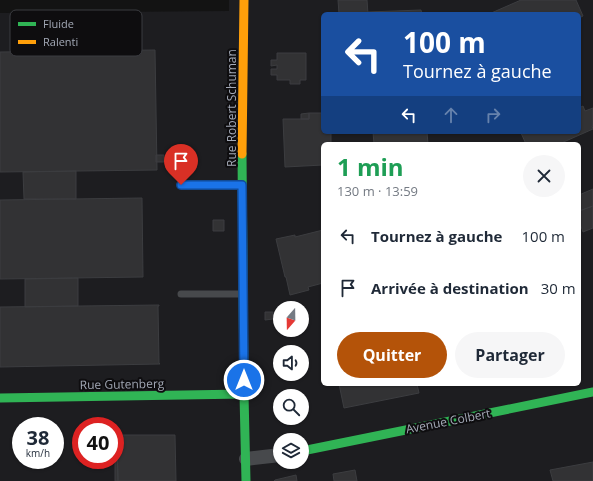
<!DOCTYPE html>
<html lang="fr">
<meta charset="utf-8">
<style>
body{margin:0;font-family:"Open Sans",sans-serif;background:#f6f6f7;color:#1f2937;height:100vh;display:flex;flex-direction:column;font-size:15px;white-space:nowrap}
*{box-sizing:border-box;margin:0}
p{font-size:13px;color:#747a83}
.icon{flex:none;width:22px;height:22px;fill:none;stroke:currentColor;stroke-width:2;stroke-linecap:round;stroke-linejoin:round}
.map{position:relative;flex:1;overflow:hidden}
.panel{position:absolute;left:321px;top:142px;width:260px;height:244px;display:flex;flex-direction:column;background:#fff;border-radius:6px;box-shadow:0 1px 3px #0004}
.panel>*{flex:none}
.guide{position:absolute;left:321px;top:12px;width:260px;height:122px;border-radius:6px;box-shadow:0 1px 3px #0004;background:#1a4fa0;color:#fff;overflow:hidden}
.needle{width:26px;rotate:200deg}
.controls{position:absolute;left:273px;top:301px;display:grid;gap:8px}
.controls a{display:grid;place-items:center;width:36px;height:36px;border-radius:50%;background:#fff;box-shadow:0 1px 3px #0004;font-size:20px}
.speed{position:absolute;left:12px;top:417px;display:flex;gap:8px;font-size:20px;font-weight:700;text-align:center}
.speed>*{display:grid;place-content:center;width:52px;height:52px;border-radius:50%;background:#fff;box-shadow:0 1px 3px #0004;line-height:1}
.speed small{font-size:10px;font-weight:400}
.speed .limit{border:6px solid #d22;background:#fff;color:#111}
.pin{position:absolute;display:grid;place-items:center;width:34px;height:34px;color:#fff;margin:-41px -17px;border-radius:50% 50% 50% 0;rotate:-45deg;box-shadow:0 0 4px #0007}
.pin .icon{rotate:45deg}
.me{position:absolute;width:44px;margin:-22px;rotate:0deg;stroke-linejoin:round;filter:drop-shadow(0 0 3px #0008)}
.turn{display:flex;align-items:center;gap:14px;height:84px;padding:0 16px;font-size:18px}
.turn .icon{width:52px;height:52px;stroke-width:2.5}
.turn b{display:block;font-size:28px;line-height:34px}
.lanes{display:flex;align-items:center;height:38px;padding:0 16px;background:#0003;justify-content:center;gap:20px;direction:ltr}
.lanes .off{opacity:.35}
.round{display:grid;place-items:center;flex:none;width:42px;height:42px;border-radius:21px;background:#f6f6f7}
.headline{display:flex;align-items:center;justify-content:space-between;height:68px;padding:0 16px}
h1{font-size:24px;font-weight:700;line-height:30px;color:#1e9e55}
.button{display:flex;gap:8px;margin-top:auto;padding:8px 16px}
.button a{flex:1;height:46px;border-radius:24px;background:#b45309;color:#fff;font-size:16px;font-weight:700;line-height:46px;text-align:center}
.button a+a{background:#f6f6f7;color:#1f2937}
ul{padding:0;list-style:none}
li{display:flex;align-items:center;gap:12px;height:52px;padding:0 16px}
li div{flex:1}
li b{display:block;font-size:15px}
li em{font-style:normal}
.map>svg:first-child{display:block}
.built{fill:#1d1d20;fill-rule:evenodd}
.building{fill:#323234;stroke:#3c3d40}
.lines{fill:none;stroke-linecap:round;stroke-linejoin:round}
.lane{stroke:#47494c;stroke-width:7}
.street{stroke:#47494c;stroke-width:14}
.fast{stroke:#30b455;stroke-width:9}
.slow{stroke:#ff9f0a;stroke-width:9}
.route-casing{stroke:#114b97;stroke-width:10}
.route{stroke:#1a73e8;stroke-width:7}
.labels{text-anchor:middle;dominant-baseline:central;stroke-width:4;stroke-linejoin:round;paint-order:stroke}
.street-label{font-size:12px;fill:#a3a9b6;stroke:#0e0d0f}
.key{fill:#0e0d0f;stroke:#3b3c41;stroke-width:1}
.key-label{font-size:11px;fill:#a3a9b6}
</style>
<div class="map">
<svg width="593" height="481" viewBox="0 0 593 481">
<rect width="100%" height="100%" fill="#131313"/>
<!-- built -->
<path class="built" d="M 229,0 L 593,0 L 593,481 L 0,481 L 0,13 L 229,11 ZM 323,14 L 579,14 L 579,132 L 323,132 ZM 323,144 L 579,144 L 579,384 L 323,384 ZM 280,308 L 302,308 L 302,330 L 280,330 ZM 280,352 L 302,352 L 302,374 L 280,374 ZM 280,396 L 302,396 L 302,418 L 280,418 ZM 21,426 L 55,426 L 55,460 L 21,460 ZM 81,426 L 115,426 L 115,460 L 81,460 ZM 280,440 L 302,440 L 302,462 L 280,462 Z"/>
<!-- building -->
<path class="building" d="M 338,0 L 367,0 L 368,14 L 339,14 Z
M 521,0 L 576,0 L 583,16 L 579,18 L 579,14 L 489,14 Z
M 421,10 L 422,14 L 368,14 L 368,12 Z
M 155,50 L 157,170 L 0,172 L 0,52 Z
M 277,53 L 306,53 L 306,80 L 300,80 L 300,84 L 290,84 L 290,80 L 277,80 L 277,75 L 271,75 L 271,69 L 277,69 L 277,65 L 271,66 L 271,60 L 277,60 Z
M 583,106 L 585,111 L 593,108 L 593,126 L 592,126 L 593,129 L 559,144 L 526,144 L 521,133 L 524,132 L 579,132 L 579,108 Z
M 309,113 L 323,113 L 323,132 L 331,132 L 331,143 L 334,143 L 334,144 L 323,144 L 323,165 L 285,167 L 283,119 L 309,119 Z
M 309,113 L 309,119 L 301,119 L 301,114 Z
M 373,132 L 427,132 L 428,144 L 374,144 Z
M 156,155 L 164,155 L 164,162 L 156,162 Z
M 76,171 L 76,199 L 24,199 L 23,172 Z
M 593,189 L 593,206 L 579,211 L 579,195 Z
M 142,198 L 143,277 L 0,279 L 0,200 Z
M 593,206 L 593,228 L 583,232 L 579,221 L 579,211 Z
M 213,220 L 224,220 L 224,231 L 213,231 Z
M 323,230 L 323,283 L 308,287 L 309,290 L 290,295 L 286,277 L 285,277 L 276,239 L 295,235 L 295,237 Z
M 78,278 L 78,306 L 25,307 L 25,279 Z
M 159,305 L 159,306 L 158,306 L 159,363 L 160,364 L 0,367 L 0,307 Z
M 265,312 L 273,312 L 273,319 L 265,320 Z
M 339,384 L 417,384 L 419,393 L 344,408 Z
M 117,435 L 175,435 L 176,481 L 118,481 Z
M 115,441 L 117,441 L 118,481 L 115,481 Z
M 593,462 L 593,481 L 553,481 L 550,470 Z
M 355,470 L 357,481 L 334,481 L 333,474 Z
M 296,475 L 297,481 L 274,481 L 275,480 Z"/>
<g class="lines">
<!-- lane -->
<path class="lane" d="M 181,185 L 241,185
M 181,294 L 241,294"/>
<!-- street -->
<path class="street" d="M 246,459 L 280,455"/>
<!-- fast -->
<path class="fast" d="M 242,154 L 244,394 L 246,481
M 0,398 L 244,394
M 302,451 L 593,392"/>
<!-- slow -->
<path class="slow" d="M 242,154 L 244,0"/>
</g>
<g class="lines">
<!-- route casing -->
<g class="route-casing">
<path id="route" d="M 181,185 L 242,185 L 244,380"/>
</g>
<!-- route -->
<use href="#route" class="route"/>
</g>
<g class="labels">
<!-- street labels -->
<g class="street-label">
<text transform="translate(231 108) rotate(-90)">Rue Robert Schuman</text>
<text transform="translate(122 384) rotate(-1)">Rue Gutenberg</text>
<text transform="translate(448 421) rotate(-11)">Avenue Colbert</text>
</g>
</g>
<!-- legend -->
<rect x="10" y="10" width="132" height="46" rx="6" class="key"/>
<rect x="18" y="22" width="18" height="4" fill="#30b455"/>
<rect x="18" y="40" width="18" height="4" fill="#ff9f0a"/>
<g class="key-label">
<text x="43" y="28">Fluide</text>
<text x="43" y="46">Ralenti</text>
</g>
</svg>
<div class="controls">
<a><svg class="needle" viewBox="-14 -14 28 28"><path d="M0-13l5 13h-10z" fill="#e53935"/><path d="M0 13l5-13h-10z" fill="#747a83"/></svg></a>
<a><svg class="icon" aria-label="sound" viewBox="0 0 24 24"><path d="M4 9h4l5-4v14l-5-4H4zM17 9q2 3 0 6"/></svg></a>
<a><svg class="icon" aria-label="search" viewBox="0 0 24 24"><circle cx="10" cy="10" r="6"/><path d="M15 15l6 6"/></svg></a>
<a><svg class="icon" aria-label="layers" viewBox="0 0 24 24"><path d="M12 4l9 5-9 5-9-5zM3 14l9 5 9-5"/></svg></a>
</div>
<div class="speed"><div>38<small>km/h</small></div><div class="limit">40</div></div>
<div class="pin" style="left:181px;top:185px;background:#d93025"><svg class="icon" aria-label="arrive" viewBox="0 0 24 24"><path d="M6 21V4h12l-3 4 3 4H6"/></svg></div>
<svg class="me" style="left:244px;top:380px" viewBox="-20 -20 40 40"><circle r="17" fill="#1a73e8" stroke="#fff" stroke-width="3"/><path d="M0-11L8 9 0 5-8 9z" fill="#fff"/></svg>
<div class="guide">
<div class="turn"><svg class="icon" aria-label="left" viewBox="0 0 24 24"><path d="M17 20v-9H6M10 6l-5 5 5 5"/></svg><div><b>100 m</b>Tournez à gauche</div></div>
<div class="lanes"><svg class="icon" aria-label="left" viewBox="0 0 24 24"><path d="M17 20v-9H6M10 6l-5 5 5 5"/></svg><svg class="icon off" aria-label="ahead" viewBox="0 0 24 24"><path d="M12 20V5M6 11l6-6 6 6"/></svg><svg class="icon off" aria-label="right" viewBox="0 0 24 24"><path d="M7 20v-9h11M14 6l5 5-5 5"/></svg></div>
</div>
<section class="panel">
<div class="headline"><div><h1>1 min</h1><p>130 m · 13:59</p></div><a class="round"><svg class="icon" aria-label="close" viewBox="0 0 24 24"><path d="M6 6l12 12M18 6L6 18"/></svg></a></div>
<ul>
<li><svg class="icon" aria-label="left" viewBox="0 0 24 24"><path d="M17 20v-9H6M10 6l-5 5 5 5"/></svg><div><b>Tournez à gauche</b></div><em>100 m</em></li>
<li><svg class="icon" aria-label="arrive" viewBox="0 0 24 24"><path d="M6 21V4h12l-3 4 3 4H6"/></svg><div><b>Arrivée à destination</b></div><em>30 m</em></li>
</ul>
<div class="button"><a>Quitter</a><a>Partager</a></div>
</section>
</div>
